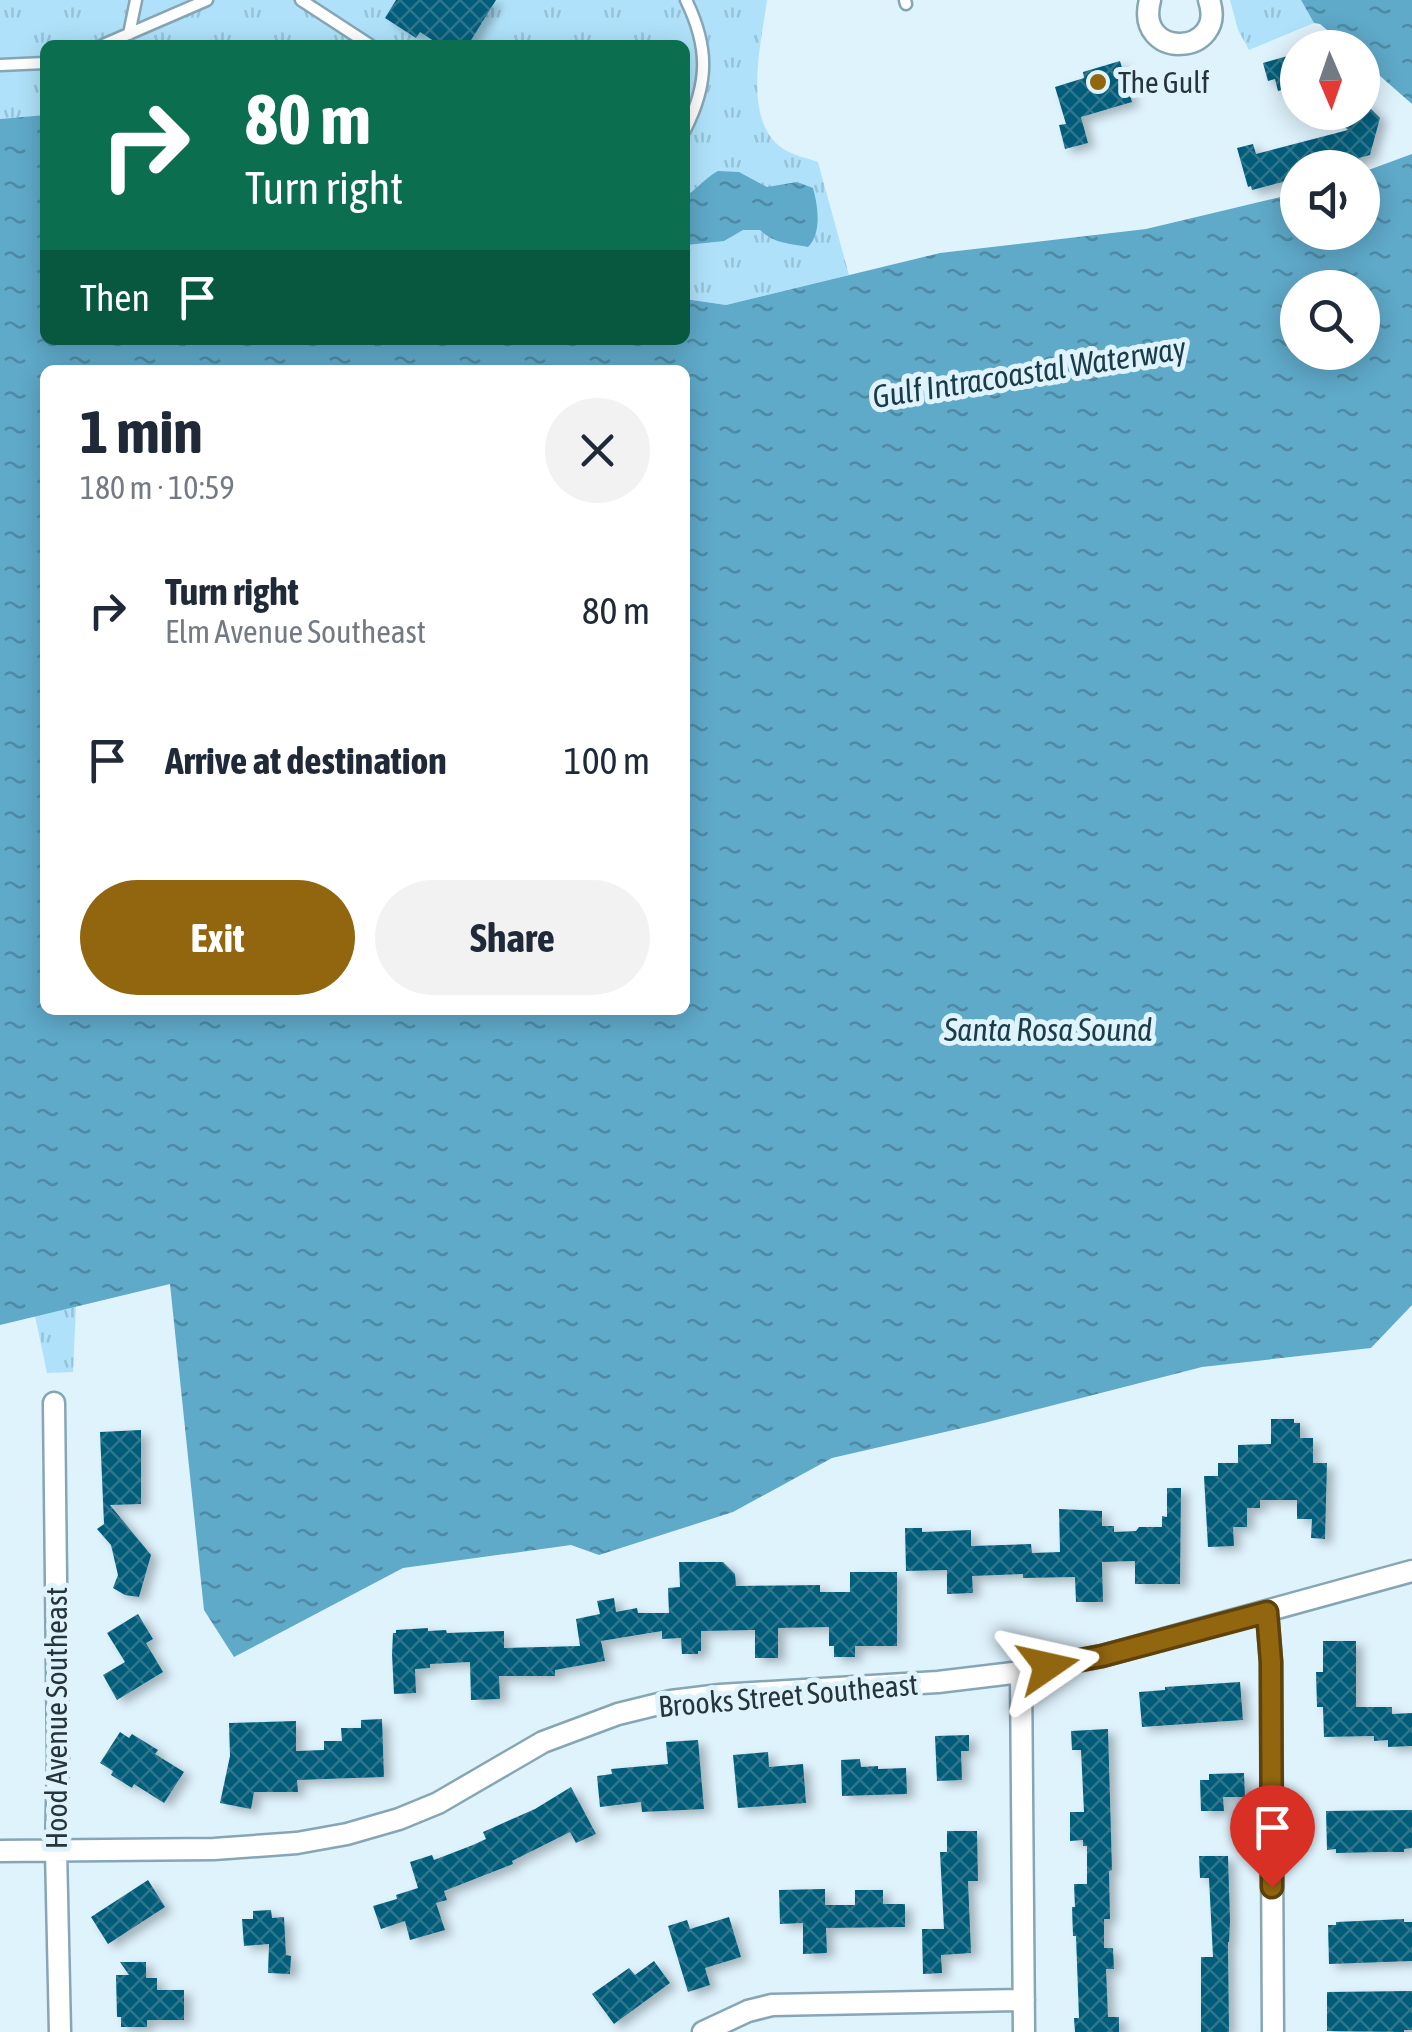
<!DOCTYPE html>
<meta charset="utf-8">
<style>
body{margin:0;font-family:"Asap Condensed",sans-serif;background:#f2f2f3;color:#1f2937;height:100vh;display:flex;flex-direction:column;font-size:38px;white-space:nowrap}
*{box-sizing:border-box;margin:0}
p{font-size:32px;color:#747a83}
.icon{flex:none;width:55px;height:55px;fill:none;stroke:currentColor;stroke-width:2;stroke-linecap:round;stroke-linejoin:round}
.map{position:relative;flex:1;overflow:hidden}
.panel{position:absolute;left:40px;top:365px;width:650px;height:650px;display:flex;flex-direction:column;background:#fff;border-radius:15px;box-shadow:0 5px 25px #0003}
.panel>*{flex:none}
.guide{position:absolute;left:40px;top:40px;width:650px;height:305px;border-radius:15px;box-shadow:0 5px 25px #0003;background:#0b6e4f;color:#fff;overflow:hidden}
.needle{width:65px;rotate:178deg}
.buttons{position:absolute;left:1280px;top:30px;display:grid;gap:20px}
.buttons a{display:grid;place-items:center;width:100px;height:100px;border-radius:50%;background:#fff;box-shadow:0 5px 25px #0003;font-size:50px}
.pin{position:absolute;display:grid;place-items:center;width:85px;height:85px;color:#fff;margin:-102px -42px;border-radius:50% 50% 50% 0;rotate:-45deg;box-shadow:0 0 10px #0007}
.pin .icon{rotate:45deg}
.me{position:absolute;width:110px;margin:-55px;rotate:79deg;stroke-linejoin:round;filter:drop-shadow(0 0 8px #0008)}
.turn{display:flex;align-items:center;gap:35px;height:210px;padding:0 40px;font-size:45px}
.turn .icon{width:130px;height:130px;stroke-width:2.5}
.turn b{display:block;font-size:70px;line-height:85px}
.then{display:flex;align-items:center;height:95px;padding:0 40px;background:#0003;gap:20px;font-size:38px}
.round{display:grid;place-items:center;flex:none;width:105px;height:105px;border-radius:52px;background:#f2f2f3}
.summary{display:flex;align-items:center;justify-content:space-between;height:170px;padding:0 40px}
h1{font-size:60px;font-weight:700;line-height:75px}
.primary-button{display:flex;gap:20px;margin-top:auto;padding:20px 40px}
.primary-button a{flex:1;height:115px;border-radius:60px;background:#91660f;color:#fff;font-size:40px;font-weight:700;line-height:115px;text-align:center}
.primary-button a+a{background:#f2f2f3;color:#1f2937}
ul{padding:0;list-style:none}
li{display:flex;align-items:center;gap:30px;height:150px;padding:0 40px}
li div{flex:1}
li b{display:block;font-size:38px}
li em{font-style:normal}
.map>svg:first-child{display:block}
.park{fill:url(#park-tufts)}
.water{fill:url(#water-ripples);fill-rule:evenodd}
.building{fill:url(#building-cross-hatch);filter:url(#shadow)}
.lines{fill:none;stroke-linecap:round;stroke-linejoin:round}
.service-casing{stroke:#86a6b5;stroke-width:15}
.minor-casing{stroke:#86a6b5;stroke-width:25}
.service{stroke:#fff;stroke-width:10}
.minor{stroke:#fff;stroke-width:20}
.route-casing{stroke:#5e420a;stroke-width:25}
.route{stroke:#91660f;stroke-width:18}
.poi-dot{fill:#91660f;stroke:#dff3fd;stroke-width:4}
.labels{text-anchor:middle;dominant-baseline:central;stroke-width:10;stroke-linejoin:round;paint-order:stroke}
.poi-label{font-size:30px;fill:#27343a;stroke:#dff3fd;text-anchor:start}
.street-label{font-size:30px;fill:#27343a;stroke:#dff3fd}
.water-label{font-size:32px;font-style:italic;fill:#1a3c4a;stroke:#dff3fd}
</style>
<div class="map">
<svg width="1412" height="2032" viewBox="0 0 1412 2032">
<defs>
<pattern id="park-tufts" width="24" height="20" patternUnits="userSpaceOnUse" patternTransform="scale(2.5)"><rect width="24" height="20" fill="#afe2fa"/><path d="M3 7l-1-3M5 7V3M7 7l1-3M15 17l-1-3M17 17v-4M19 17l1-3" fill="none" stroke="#97c2d7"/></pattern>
<pattern id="water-ripples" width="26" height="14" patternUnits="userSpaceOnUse" patternTransform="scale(2.5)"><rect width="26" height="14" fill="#5fa9c9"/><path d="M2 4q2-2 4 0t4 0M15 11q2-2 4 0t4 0" fill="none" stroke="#4e8aa4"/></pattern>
<pattern id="building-cross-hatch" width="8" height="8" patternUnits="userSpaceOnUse" patternTransform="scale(2.5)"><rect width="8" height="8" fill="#005d7a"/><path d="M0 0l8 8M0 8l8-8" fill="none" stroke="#30768c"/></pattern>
<filter id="shadow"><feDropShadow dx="7" dy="4.5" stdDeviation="5" flood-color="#0004"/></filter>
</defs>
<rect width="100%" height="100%" fill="#dff3fd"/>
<!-- park -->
<path class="park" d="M 0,0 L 767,0 C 762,41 741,119 782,148 C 792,155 807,158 818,162 L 849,275 L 726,305 L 685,299 L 685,45 L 45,45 L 45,115 L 0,119 Z
M 1230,0 L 1301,0 L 1314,23 L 1249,50 L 1238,30 Z
M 76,1306 L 73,1372 L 47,1373 L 35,1316 Z"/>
<!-- water -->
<path class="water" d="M 1301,0 L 1412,0 L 1412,104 L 1363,61 L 1362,48 L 1347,47 L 1320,24 L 1314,23 Z
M 45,115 L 45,340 L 685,340 L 685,299 L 726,305 L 940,253 L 1146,229 L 1297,193 L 1298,232 L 1362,232 L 1363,172 L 1412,154 L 1412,1305 L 1371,1348 L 1202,1367 L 984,1423 L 832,1458 L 733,1512 L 599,1555 L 571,1545 L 403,1568 L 234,1657 L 204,1610 L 170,1284 L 0,1325 L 0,119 ZM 1298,288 L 1362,288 L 1362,352 L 1298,352 ZM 685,370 L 685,1010 L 45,1010 L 45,370 Z
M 718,171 L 739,172 L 767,187 L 797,182 L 813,188 C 818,206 822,233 808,247 C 788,243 775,244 760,230 L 743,230 L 724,241 L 686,245 L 685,197 C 697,189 705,178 718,171 Z"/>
<!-- building -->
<path class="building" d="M 396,0 L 496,0 L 468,45 L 440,45 L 420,32 L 416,38 L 385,18 Z
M 1298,53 L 1298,85 L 1278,91 L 1275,79 L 1268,81 L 1263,63 Z
M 1120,61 L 1132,102 L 1081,117 L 1088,143 L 1065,149 L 1059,125 L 1066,124 L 1055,87 L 1084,78 L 1083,72 Z
M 1362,100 L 1380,118 L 1370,155 L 1359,158 L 1360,161 L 1336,168 L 1298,168 L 1298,178 L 1252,190 L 1251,186 L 1248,187 L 1237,148 L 1253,144 L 1256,154 L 1348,130 L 1331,112 L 1362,112 Z
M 1271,1419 L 1294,1419 L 1294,1423 L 1300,1423 L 1300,1438 L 1313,1438 L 1313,1463 L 1327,1463 L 1325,1539 L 1311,1538 L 1312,1519 L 1297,1519 L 1297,1500 L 1260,1500 L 1260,1508 L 1247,1508 L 1247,1527 L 1233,1527 L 1234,1546 L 1208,1547 L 1204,1476 L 1218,1476 L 1218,1463 L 1238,1463 L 1238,1445 L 1271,1444 Z
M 141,1430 L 141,1504 L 110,1505 L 151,1555 L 139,1597 L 125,1595 L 113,1588 L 118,1575 L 111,1545 L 97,1529 L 104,1524 L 100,1432 Z
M 1167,1488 L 1181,1488 L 1180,1584 L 1135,1584 L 1135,1561 L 1102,1562 L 1103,1602 L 1076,1602 L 1075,1577 L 1023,1578 L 1023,1574 L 972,1576 L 973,1593 L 947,1594 L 947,1570 L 906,1571 L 905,1528 L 922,1528 L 922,1532 L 971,1530 L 971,1546 L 1031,1544 L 1032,1553 L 1060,1552 L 1059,1509 L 1102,1511 L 1102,1526 L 1114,1526 L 1114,1532 L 1136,1531 L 1139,1527 L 1162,1527 L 1162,1516 L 1167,1517 Z
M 679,1562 L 723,1562 L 735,1574 L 736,1586 L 820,1585 L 820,1592 L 850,1592 L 850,1572 L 897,1572 L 897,1646 L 855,1646 L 855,1657 L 834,1657 L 834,1646 L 829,1646 L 829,1627 L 778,1628 L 778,1658 L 755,1658 L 755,1630 L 701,1631 L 701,1651 L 698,1651 L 698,1654 L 682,1654 L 681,1638 L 662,1639 L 662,1631 L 601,1641 L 605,1661 L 555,1670 L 555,1676 L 499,1676 L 500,1699 L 471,1700 L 470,1662 L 430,1664 L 430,1668 L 415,1669 L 416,1693 L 394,1694 L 392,1654 L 393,1633 L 396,1633 L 396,1630 L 428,1628 L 428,1631 L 446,1630 L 447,1633 L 504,1631 L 504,1648 L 580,1646 L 576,1619 L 600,1614 L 597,1601 L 614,1598 L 616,1612 L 637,1608 L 638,1613 L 669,1613 L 668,1588 L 680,1587 Z
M 138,1614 L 153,1639 L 146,1643 L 163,1672 L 117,1700 L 103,1675 L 125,1662 L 107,1633 Z
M 1323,1641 L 1356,1641 L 1356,1707 L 1392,1707 L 1392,1714 L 1412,1713 L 1412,1746 L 1388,1747 L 1388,1740 L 1374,1741 L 1374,1736 L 1324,1737 L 1323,1707 L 1317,1707 L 1316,1672 L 1323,1672 Z
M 1240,1682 L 1243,1720 L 1142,1727 L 1139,1692 L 1165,1690 L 1165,1687 Z
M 382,1719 L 384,1777 L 297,1780 L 298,1792 L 254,1792 L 251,1809 L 220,1803 L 230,1756 L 229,1723 L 296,1721 L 296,1751 L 324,1750 L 324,1741 L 342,1741 L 341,1728 L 361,1728 L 361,1720 Z
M 1108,1729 L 1112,1870 L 1109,1871 L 1110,1919 L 1104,1919 L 1104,1948 L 1113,1948 L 1114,1969 L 1106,1969 L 1108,2017 L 1119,2017 L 1119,2032 L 1075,2032 L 1074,2018 L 1079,2018 L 1076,1936 L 1073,1936 L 1072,1907 L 1075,1907 L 1074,1884 L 1087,1884 L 1087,1846 L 1083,1846 L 1083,1840 L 1070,1841 L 1070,1812 L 1084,1812 L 1081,1750 L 1072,1750 L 1071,1731 Z
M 120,1732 L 129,1738 L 132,1734 L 158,1750 L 155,1754 L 184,1772 L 164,1803 L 134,1784 L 132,1788 L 111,1775 L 113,1771 L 100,1763 Z
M 969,1735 L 969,1751 L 961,1751 L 962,1780 L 937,1781 L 935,1736 Z
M 698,1740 L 704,1809 L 642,1812 L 641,1802 L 600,1807 L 597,1776 L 612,1774 L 611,1769 L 668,1764 L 666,1742 Z
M 768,1752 L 769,1767 L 803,1764 L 806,1803 L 738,1808 L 733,1755 Z
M 860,1759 L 861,1767 L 878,1766 L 878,1769 L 906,1768 L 907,1794 L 842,1796 L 841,1760 Z
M 1244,1773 L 1245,1797 L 1223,1797 L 1224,1811 L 1201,1811 L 1200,1780 L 1209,1780 L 1209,1774 Z
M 571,1787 L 596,1834 L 576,1843 L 570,1832 L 512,1861 L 513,1864 L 444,1891 L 447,1900 L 436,1903 L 445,1930 L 410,1940 L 405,1921 L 381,1929 L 373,1906 L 397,1899 L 396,1895 L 418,1888 L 410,1862 L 432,1855 L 434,1860 L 473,1845 L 486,1839 L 483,1832 L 535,1809 Z
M 1412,1810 L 1412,1848 L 1404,1849 L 1404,1852 L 1382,1852 L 1336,1853 L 1336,1849 L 1327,1850 L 1326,1811 Z
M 947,1831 L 977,1831 L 978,1881 L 968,1881 L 971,1953 L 941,1955 L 942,1973 L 923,1974 L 922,1929 L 944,1929 L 940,1852 L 947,1852 Z
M 1199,1856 L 1228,1856 L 1230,1921 L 1229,1942 L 1228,1942 L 1229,2032 L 1201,2032 L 1201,1957 L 1213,1957 L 1209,1878 L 1200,1878 Z
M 148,1880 L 165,1907 L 108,1944 L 91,1917 Z
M 825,1889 L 825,1905 L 855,1905 L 855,1890 L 883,1890 L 883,1904 L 905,1904 L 905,1927 L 826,1928 L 827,1953 L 803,1954 L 803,1923 L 780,1924 L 779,1890 Z
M 271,1910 L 272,1918 L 284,1917 L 286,1955 L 291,1956 L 290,1974 L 268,1973 L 269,1944 L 244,1946 L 242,1919 L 253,1919 L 253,1911 Z
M 729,1917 L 741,1957 L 705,1968 L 710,1985 L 688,1992 L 668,1926 L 687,1920 L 690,1929 Z
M 1404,1919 L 1404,1922 L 1412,1922 L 1412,1961 L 1329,1964 L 1328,1925 L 1336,1925 L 1336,1922 Z
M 654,1961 L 670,1983 L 614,2024 L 592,1994 L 629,1968 L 635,1975 Z
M 120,1962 L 146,1962 L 146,1978 L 157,1978 L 157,1990 L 184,1990 L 184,2020 L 147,2020 L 147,2027 L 121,2027 L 121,2017 L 117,2017 L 116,1975 L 129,1975 Z
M 1412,1991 L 1412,2030 L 1404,2030 L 1404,2032 L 1327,2031 L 1327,1992 Z"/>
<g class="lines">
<!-- service casing -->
<g class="service-casing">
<path id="service" d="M 301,0 L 370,45
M 905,0 L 906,4
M 129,34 L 136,0
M 103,45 L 207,0
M 0,65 L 45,63
M 685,130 C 709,83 709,47 686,0"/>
</g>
<!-- minor casing -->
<g class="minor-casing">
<path id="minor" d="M 1150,0 C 1134,61 1228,56 1209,0
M 54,1403 L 58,1758 L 56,1850 L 60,2032
M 1267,1613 L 1271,1662 L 1273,2032
M 1021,1672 L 1024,2032
M 0,1851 L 214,1849 L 297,1843 L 347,1834 L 399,1819 L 438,1803 L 543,1742 L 618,1714 L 671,1701 L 720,1695 L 938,1682 L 1021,1672 L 1102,1656 L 1412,1571
M 703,2032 L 748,2011 L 772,2005 L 1024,2000"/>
</g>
<!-- service -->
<use href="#service" class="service"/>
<!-- minor -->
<use href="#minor" class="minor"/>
</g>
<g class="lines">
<!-- route casing -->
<g class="route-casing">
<path id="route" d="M 1048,1666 L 1102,1656 L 1267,1612 L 1271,1662 L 1272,1887"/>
</g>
<!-- route -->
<use href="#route" class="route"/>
</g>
<!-- markers -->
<circle class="poi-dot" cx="1098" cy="82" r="10"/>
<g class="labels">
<!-- poi labels -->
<g class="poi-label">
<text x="1118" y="82">The Gulf</text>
</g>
<!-- street labels -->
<g class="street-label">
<text transform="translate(788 1695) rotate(-5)">Brooks Street Southeast</text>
<text transform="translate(56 1718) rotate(-90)">Hood Avenue Southeast</text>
</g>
<!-- water labels -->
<g class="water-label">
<text transform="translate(1029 372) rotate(-9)">Gulf Intracoastal Waterway</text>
<text x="1048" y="1029">Santa Rosa Sound</text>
</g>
</g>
</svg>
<div class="buttons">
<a><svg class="needle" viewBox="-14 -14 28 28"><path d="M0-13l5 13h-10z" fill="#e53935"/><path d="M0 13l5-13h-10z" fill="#747a83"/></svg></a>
<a><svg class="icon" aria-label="sound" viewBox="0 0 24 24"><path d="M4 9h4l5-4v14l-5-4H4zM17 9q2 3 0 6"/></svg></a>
<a><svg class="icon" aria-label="search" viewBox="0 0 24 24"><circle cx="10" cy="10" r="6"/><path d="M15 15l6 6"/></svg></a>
</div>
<div class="pin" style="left:1272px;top:1887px;background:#d93025"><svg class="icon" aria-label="arrive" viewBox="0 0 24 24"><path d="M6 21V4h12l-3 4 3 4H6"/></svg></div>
<svg class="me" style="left:1048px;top:1666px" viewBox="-20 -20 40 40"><path d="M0-17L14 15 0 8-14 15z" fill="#91660f" stroke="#fff" stroke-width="4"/></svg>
<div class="guide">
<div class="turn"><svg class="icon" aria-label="right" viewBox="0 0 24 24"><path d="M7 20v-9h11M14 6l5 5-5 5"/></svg><div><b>80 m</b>Turn right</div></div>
<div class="then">Then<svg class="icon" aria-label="arrive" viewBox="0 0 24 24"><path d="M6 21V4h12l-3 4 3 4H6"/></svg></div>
</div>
<section class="panel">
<div class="summary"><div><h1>1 min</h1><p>180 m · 10:59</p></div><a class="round"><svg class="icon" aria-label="close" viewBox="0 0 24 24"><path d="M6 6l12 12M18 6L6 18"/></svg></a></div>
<ul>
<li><svg class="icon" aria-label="right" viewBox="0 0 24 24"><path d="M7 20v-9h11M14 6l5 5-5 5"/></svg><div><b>Turn right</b><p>Elm Avenue Southeast</p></div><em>80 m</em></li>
<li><svg class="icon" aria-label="arrive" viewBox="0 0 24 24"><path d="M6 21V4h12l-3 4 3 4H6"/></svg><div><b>Arrive at destination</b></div><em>100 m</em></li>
</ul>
<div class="primary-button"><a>Exit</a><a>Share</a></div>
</section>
</div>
